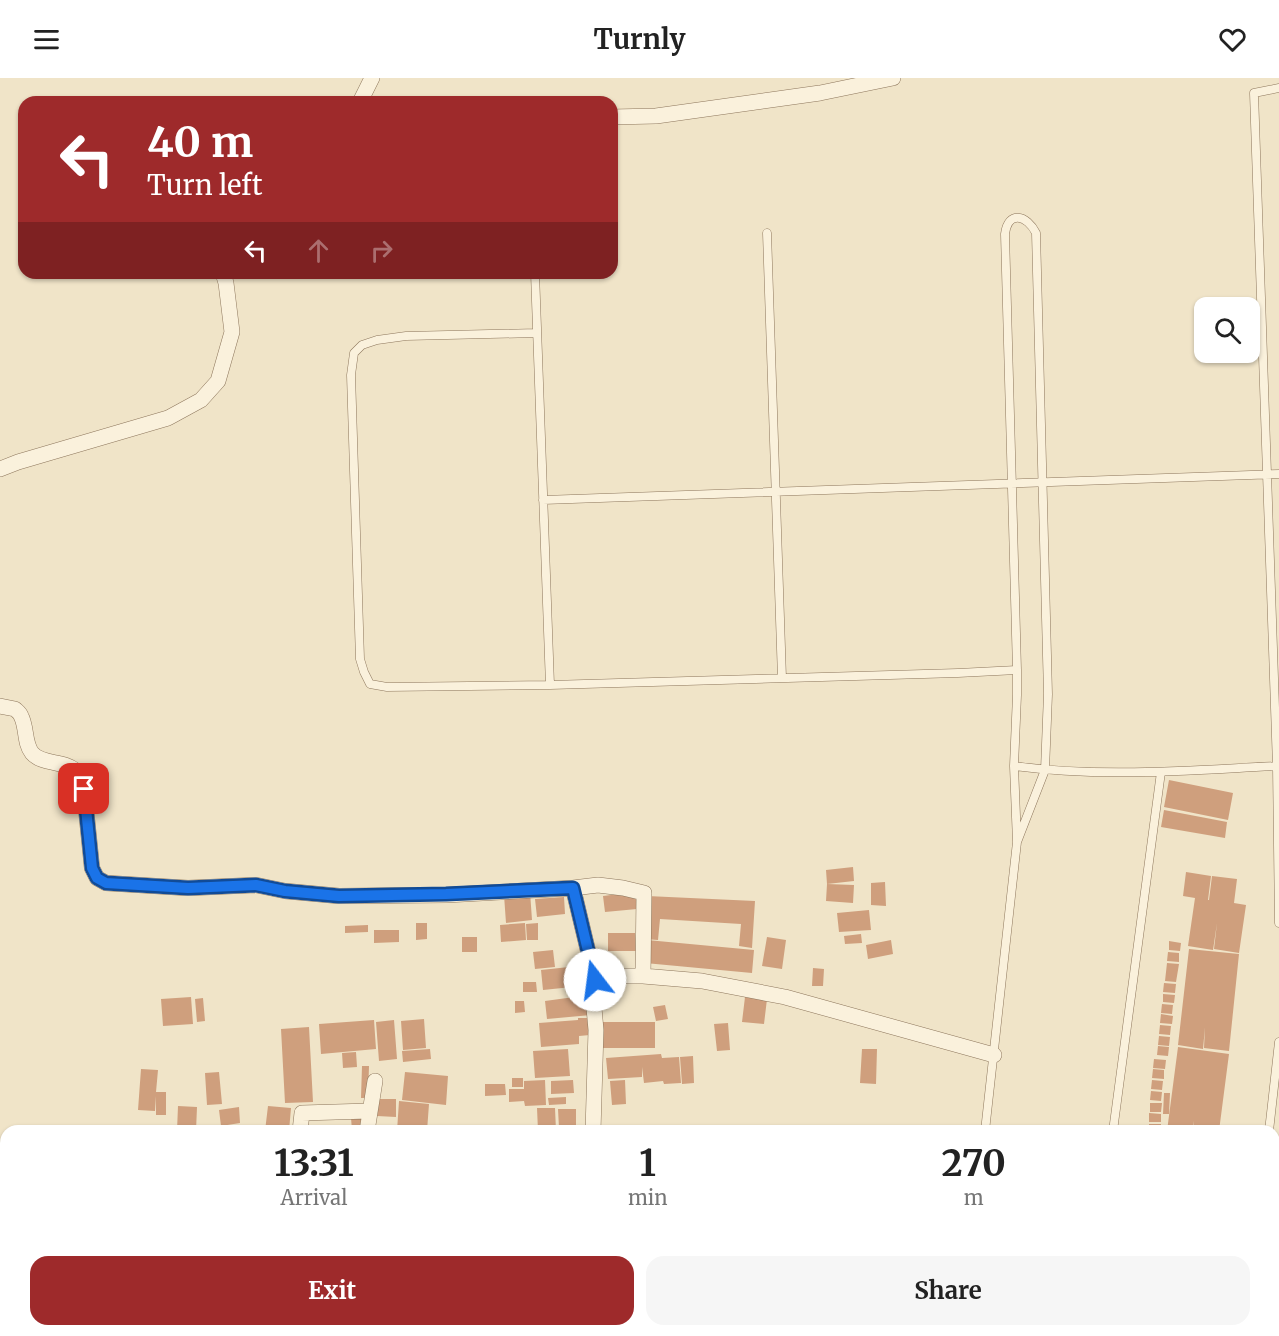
<!DOCTYPE html>
<style>
body{margin:0;font-family:Merriweather,serif;background:#f6f6f6;color:#222;height:100vh;display:flex;flex-direction:column;font-size:22px;white-space:nowrap}
*{box-sizing:border-box;margin:0}
p{font-size:20px;color:#767676}
.icon{flex:none;width:33px;height:33px;fill:none;stroke:currentColor;stroke-width:2;stroke-linecap:round;stroke-linejoin:round}
.map{position:relative;flex:1;overflow:hidden}
.sheet{position:absolute;left:0px;top:1047px;width:1280px;height:212px;display:flex;flex-direction:column;background:#fff;border-radius:18px 18px 0 0;box-shadow:0 2px 4px #0004}
.sheet>*{flex:none}
.hud{position:absolute;left:18px;top:18px;width:600px;height:183px;border-radius:18px;box-shadow:0 2px 4px #0004;background:#9e2a2b;color:#fff;overflow:hidden}
.controls{position:absolute;left:1194px;top:219px;display:grid;gap:12px}
.controls a{display:grid;place-items:center;width:66px;height:66px;border-radius:12px;background:#fff;box-shadow:0 2px 4px #0004;font-size:30px}
.pin{position:absolute;display:grid;place-items:center;width:51px;height:51px;color:#fff;margin:-26px;border-radius:12px;box-shadow:0 3px 9px #0006}
.me{position:absolute;width:66px;margin:-33px;rotate:345deg;stroke-linejoin:round;filter:drop-shadow(0 0 4px #0008)}
.turn{display:flex;align-items:center;gap:21px;height:126px;padding:0 30px;font-size:27px}
.turn .icon{width:78px;height:78px;stroke-width:2.5}
.turn b{display:block;font-size:42px;line-height:51px}
.lanes{display:flex;align-items:center;height:57px;padding:0 30px;background:#0003;justify-content:center;gap:30px;direction:ltr}
.lanes .off{opacity:.35}
.eta{display:flex;justify-content:space-evenly;align-items:center;height:102px;text-align:center}
.eta b{font-size:36px;font-weight:700;line-height:42px}
.button{display:flex;gap:12px;margin-top:auto;padding:12px 30px}
.button a{flex:1;height:69px;border-radius:18px;background:#9e2a2b;color:#fff;font-size:24px;font-weight:700;line-height:69px;text-align:center}
.button a+a{background:#f6f6f6;color:#222}
header{display:flex;justify-content:space-between;align-items:center;height:78px;padding:0 30px;background:#fff;font-size:27px;font-weight:700}
.map>svg:first-child{display:block}
.building{fill:#cf9f7d}
.lines{fill:none;stroke-linecap:round;stroke-linejoin:round}
.lane-casing{stroke:#8d765c;stroke-width:9}
.street-casing{stroke:#8d765c;stroke-width:16}
.lane{stroke:#faf1dc;stroke-width:8}
.street{stroke:#faf1dc;stroke-width:15}
.route-casing{stroke:#114b97;stroke-width:15}
.route{stroke:#1a73e8;stroke-width:10}
</style>
<header><svg class="icon" aria-label="menu" viewBox="0 0 24 24"><path d="M4 6h16M4 12h16M4 18h16"/></svg>Turnly<svg class="icon" aria-label="heart" viewBox="0 0 24 24"><path d="M12 20l-8-8c-3-5 5-10 8-4 3-6 11-1 8 4z"/></svg></header>
<div class="map">
<svg width="1279" height="1258" viewBox="0 0 1279 1258">
<rect width="100%" height="100%" fill="#f0e4c8"/>
<!-- building -->
<path class="building" d="M 1169,702 L 1233,715 L 1228,742 L 1164,729 Z
M 1164,732 L 1227,744 L 1225,760 L 1161,749 Z
M 853,789 L 854,803 L 827,806 L 826,792 Z
M 1186,794 L 1211,798 L 1208,822 L 1209,822 L 1212,798 L 1237,801 L 1234,825 L 1246,827 L 1239,875 L 1214,871 L 1217,845 L 1213,872 L 1188,868 L 1195,820 L 1183,818 Z
M 885,804 L 886,828 L 871,827 L 871,805 Z
M 827,806 L 854,807 L 853,825 L 826,823 Z
M 530,814 L 532,842 L 506,845 L 504,817 Z
M 635,814 L 637,831 L 605,834 L 603,818 Z
M 647,818 L 755,823 L 752,870 L 739,868 L 741,846 L 660,841 L 658,862 L 645,861 Z
M 564,819 L 565,836 L 537,839 L 535,821 Z
M 869,832 L 871,852 L 839,854 L 837,835 Z
M 416,845 L 427,845 L 427,861 L 416,862 Z
M 525,845 L 526,862 L 501,864 L 500,847 Z
M 538,845 L 538,862 L 527,862 L 526,846 Z
M 368,847 L 368,854 L 345,855 L 345,848 Z
M 374,852 L 399,852 L 399,864 L 374,865 Z
M 608,855 L 635,855 L 636,873 L 608,873 Z
M 861,856 L 862,865 L 845,866 L 844,858 Z
M 462,859 L 477,859 L 477,874 L 462,874 Z
M 767,859 L 786,862 L 782,891 L 762,888 Z
M 647,862 L 754,872 L 752,895 L 645,885 Z
M 891,862 L 893,876 L 868,881 L 866,867 Z
M 1169,863 L 1181,865 L 1180,873 L 1169,872 Z
M 1189,871 L 1239,876 L 1229,973 L 1204,970 L 1205,949 L 1203,971 L 1178,967 Z
M 553,872 L 555,889 L 535,891 L 533,874 Z
M 1168,874 L 1179,875 L 1179,884 L 1167,883 Z
M 1167,885 L 1179,886 L 1176,904 L 1165,903 Z
M 569,889 L 572,909 L 543,912 L 541,892 Z
M 813,890 L 824,891 L 823,908 L 812,908 Z
M 523,904 L 536,904 L 537,914 L 523,914 Z
M 1164,905 L 1176,906 L 1175,915 L 1163,914 Z
M 1163,916 L 1175,917 L 1174,925 L 1163,924 Z
M 589,917 L 591,937 L 547,941 L 545,923 Z
M 191,919 L 193,946 L 163,948 L 161,921 Z
M 745,919 L 767,921 L 764,946 L 742,944 Z
M 203,920 L 205,943 L 197,944 L 195,921 Z
M 515,923 L 524,923 L 525,934 L 515,935 Z
M 1162,926 L 1173,927 L 1172,936 L 1161,935 Z
M 665,927 L 668,941 L 656,943 L 653,929 Z
M 1161,936 L 1173,938 L 1172,946 L 1160,945 Z
M 578,940 L 589,940 L 590,957 L 579,958 L 579,966 L 541,969 L 539,945 L 578,942 Z
M 424,941 L 426,970 L 403,972 L 401,943 Z
M 374,942 L 376,971 L 321,976 L 319,946 Z
M 394,942 L 397,981 L 379,983 L 376,944 Z
M 597,944 L 655,944 L 655,970 L 597,970 Z
M 728,945 L 730,972 L 717,973 L 714,946 Z
M 1160,947 L 1171,948 L 1170,957 L 1159,956 Z
M 309,949 L 313,1024 L 285,1025 L 281,951 Z
M 1159,958 L 1170,959 L 1169,968 L 1158,967 Z
M 1158,968 L 1169,969 L 1168,978 L 1157,977 Z
M 1178,969 L 1229,976 L 1219,1053 L 1193,1053 L 1194,1043 L 1192,1053 L 1167,1053 Z
M 430,971 L 431,981 L 403,984 L 402,973 Z
M 568,971 L 570,998 L 535,1000 L 533,973 Z
M 862,971 L 877,971 L 876,1006 L 860,1005 Z
M 356,974 L 357,989 L 343,990 L 342,975 Z
M 661,976 L 662,980 L 679,979 L 681,1005 L 664,1006 L 663,1003 L 644,1005 L 642,989 L 642,999 L 608,1001 L 606,980 Z
M 693,978 L 694,1005 L 682,1006 L 680,979 Z
M 1154,981 L 1166,982 L 1165,991 L 1153,990 Z
M 362,988 L 369,988 L 368,1020 L 361,1020 Z
M 141,991 L 158,992 L 156,1014 L 166,1014 L 166,1037 L 156,1037 L 156,1018 L 155,1033 L 138,1032 Z
M 1153,991 L 1164,992 L 1164,1001 L 1152,1000 Z
M 219,994 L 222,1026 L 207,1027 L 205,995 Z
M 405,994 L 448,998 L 446,1027 L 402,1022 Z
M 512,1000 L 523,1000 L 523,1009 L 512,1009 Z
M 545,1002 L 546,1027 L 525,1028 L 524,1023 L 509,1024 L 509,1011 L 524,1011 L 524,1003 Z
M 573,1002 L 574,1015 L 551,1016 L 551,1003 Z
M 625,1002 L 626,1026 L 612,1027 L 610,1003 Z
M 1152,1002 L 1163,1003 L 1162,1012 L 1151,1011 Z
M 485,1006 L 505,1006 L 506,1017 L 485,1018 Z
M 1151,1013 L 1162,1014 L 1161,1023 L 1150,1022 Z
M 1164,1015 L 1170,1015 L 1169,1036 L 1163,1036 Z
M 566,1019 L 566,1026 L 549,1027 L 548,1020 Z
M 378,1021 L 396,1021 L 396,1039 L 377,1038 Z
M 399,1023 L 429,1026 L 427,1053 L 397,1053 Z
M 1150,1025 L 1162,1025 L 1161,1034 L 1150,1034 Z
M 178,1028 L 197,1029 L 196,1053 L 177,1053 Z
M 268,1028 L 291,1030 L 289,1053 L 265,1053 Z
M 239,1029 L 240,1045 L 221,1048 L 219,1032 Z
M 537,1030 L 555,1030 L 556,1053 L 538,1053 Z
M 558,1031 L 576,1031 L 576,1050 L 559,1050 Z
M 1149,1035 L 1161,1036 L 1161,1044 L 1149,1044 Z
M 351,1040 L 363,1040 L 363,1052 L 352,1052 Z
M 1149,1046 L 1161,1046 L 1161,1053 L 1149,1053 Z
M 222,1049 L 262,1049 L 262,1053 L 222,1053 Z
M 0,1166 L 6,1167 L 6,1182 L 0,1182 Z
M 0,1189 L 6,1190 L 6,1208 L 0,1208 Z
M 0,1212 L 6,1212 L 6,1230 L 0,1230 Z
M 61,1252 L 81,1252 L 89,1254 L 88,1258 L 60,1258 Z
M 229,1252 L 267,1252 L 266,1258 L 229,1257 Z
M 290,1252 L 327,1252 L 327,1258 L 290,1258 Z
M 330,1252 L 347,1252 L 347,1258 L 330,1258 Z
M 350,1252 L 368,1252 L 368,1258 L 350,1258 Z
M 373,1252 L 390,1252 L 390,1258 L 373,1258 Z
M 464,1252 L 502,1252 L 501,1258 L 463,1258 Z
M 537,1252 L 556,1252 L 555,1258 L 536,1258 Z
M 563,1252 L 578,1252 L 578,1258 L 563,1258 Z
M 605,1252 L 648,1252 L 648,1258 L 605,1258 Z
M 1022,1252 L 1036,1252 L 1036,1257 L 1023,1258 Z
M 1042,1252 L 1060,1252 L 1061,1257 L 1042,1258 Z
M 1089,1254 L 1111,1254 L 1112,1258 L 1090,1258 Z"/>
<g class="lines">
<!-- lane casing -->
<g class="lane-casing">
<path id="lane" d="M 1279,10 L 1254,15 L 1277,688 L 1279,845
M 767,155 L 782,600
M 535,195 L 550,607
M 537,255 L 406,258 L 377,262 L 362,267 L 354,275 L 351,297 L 360,581 L 364,594 L 370,606 L 387,609 L 550,607 L 958,595 L 1017,592
M 543,422 C 788,415 1034,403 1279,396
M 1014,688 C 1102,700 1191,692 1279,688
M 985,1053 L 1017,764 L 1014,688 L 1017,617 L 1017,592 L 1005,156 C 1008,132 1027,137 1036,155 L 1048,616 L 1045,692 L 1017,764
M 1113,1053 L 1161,694
M 1269,1053 L 1279,964
M 953,1258 L 954,1252"/>
</g>
<!-- street casing -->
<g class="street-casing">
<path id="street" d="M 360,24 L 372,0
M 612,39 L 656,38 L 820,15 L 893,0
M 0,391 L 18,384 L 168,340 L 201,322 L 218,303 L 232,254 L 226,205 L 223,195
M 0,628 L 15,631 C 17,633 20,635 21,638 C 27,649 24,665 32,675 C 42,687 64,682 76,693 C 80,698 82,705 84,711 L 92,790 L 97,800 L 106,805 L 188,810 L 256,807 L 285,813 L 339,818 L 446,817 L 573,810 L 595,902 L 593,919 L 596,952 L 593,1053
M 573,810 L 598,807 L 623,810 L 644,815 L 643,898
M 595,902 L 618,898 L 643,898 L 702,903 L 785,919 L 994,977
M 300,1053 L 302,1035 L 369,1033
M 367,1053 L 375,1003
M 0,1241 L 6,1241
M 584,1252 L 584,1258
M 284,1258 L 284,1252
M 408,1258 L 409,1252
M 524,1258 L 524,1252"/>
</g>
<!-- lane -->
<use href="#lane" class="lane"/>
<!-- street -->
<use href="#street" class="street"/>
</g>
<g class="lines">
<!-- route casing -->
<g class="route-casing">
<path id="route" d="M 84,711 L 92,790 L 97,800 L 106,805 L 188,810 L 256,807 L 285,813 L 339,818 L 446,816 L 573,810 L 595,902"/>
</g>
<!-- route -->
<use href="#route" class="route"/>
</g>
</svg>
<div class="controls">
<a><svg class="icon" aria-label="search" viewBox="0 0 24 24"><circle cx="10" cy="10" r="6"/><path d="M15 15l6 6"/></svg></a>
</div>
<div class="pin" style="left:84px;top:711px;background:#d93025"><svg class="icon" aria-label="arrive" viewBox="0 0 24 24"><path d="M6 21V4h12l-3 4 3 4H6"/></svg></div>
<svg class="me" style="left:595px;top:902px" viewBox="-20 -20 40 40"><circle r="19" fill="#fff"/><path d="M0-13L10 11 0 6-10 11z" fill="#1a73e8"/></svg>
<div class="hud">
<div class="turn"><svg class="icon" aria-label="left" viewBox="0 0 24 24"><path d="M17 20v-9H6M10 6l-5 5 5 5"/></svg><div><b>40 m</b>Turn left</div></div>
<div class="lanes"><svg class="icon" aria-label="left" viewBox="0 0 24 24"><path d="M17 20v-9H6M10 6l-5 5 5 5"/></svg><svg class="icon off" aria-label="ahead" viewBox="0 0 24 24"><path d="M12 20V5M6 11l6-6 6 6"/></svg><svg class="icon off" aria-label="right" viewBox="0 0 24 24"><path d="M7 20v-9h11M14 6l5 5-5 5"/></svg></div>
</div>
<section class="sheet">
<div class="eta">
<div><b>13:31</b><p>Arrival</p></div>
<div><b>1</b><p>min</p></div>
<div><b>270</b><p>m</p></div>
</div>
<div class="button"><a>Exit</a><a>Share</a></div>
</section>
</div>
